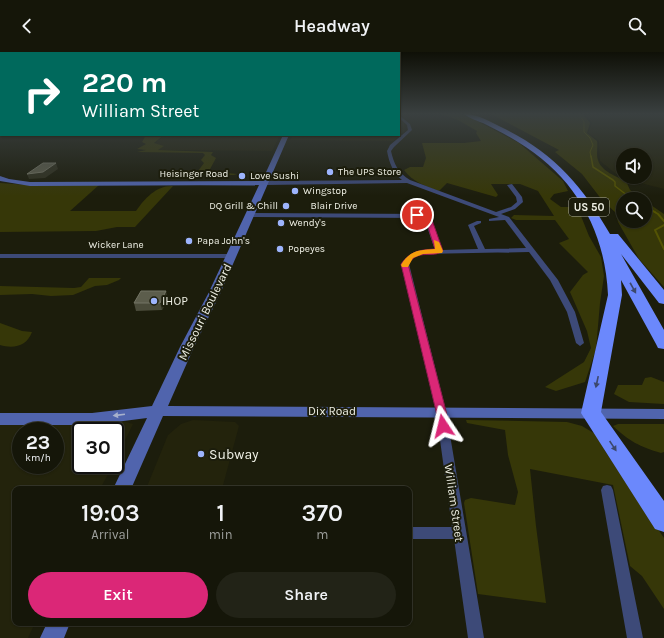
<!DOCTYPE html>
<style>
body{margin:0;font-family:Karla,sans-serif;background:#222317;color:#f1f3f6;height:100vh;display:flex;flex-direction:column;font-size:15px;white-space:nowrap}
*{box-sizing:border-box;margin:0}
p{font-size:13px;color:#9d9f9c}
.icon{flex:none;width:22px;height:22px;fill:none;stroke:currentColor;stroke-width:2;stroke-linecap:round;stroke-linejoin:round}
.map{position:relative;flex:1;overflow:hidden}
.details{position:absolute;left:12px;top:434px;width:400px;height:140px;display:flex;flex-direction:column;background:#151609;border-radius:8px;box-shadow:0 1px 3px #0004,0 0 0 1px #34352a}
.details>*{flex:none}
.hud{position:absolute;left:0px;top:0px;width:400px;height:84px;box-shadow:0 1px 3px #0004,0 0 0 1px #34352a;background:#00695c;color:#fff;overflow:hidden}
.controls{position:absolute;left:616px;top:96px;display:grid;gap:8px}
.controls a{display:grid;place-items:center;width:36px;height:36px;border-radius:50%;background:#151609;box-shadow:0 1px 3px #0004,0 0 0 1px #34352a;font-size:20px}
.speed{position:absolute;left:12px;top:370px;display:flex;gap:8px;font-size:20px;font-weight:700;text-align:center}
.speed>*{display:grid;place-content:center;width:52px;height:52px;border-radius:50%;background:#151609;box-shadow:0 1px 3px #0004,0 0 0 1px #34352a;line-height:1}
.speed small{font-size:10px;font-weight:400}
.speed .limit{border:2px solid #111;border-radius:6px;background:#fff;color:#111}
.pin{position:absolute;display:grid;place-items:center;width:34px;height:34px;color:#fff;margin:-17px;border:2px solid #fff;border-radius:50%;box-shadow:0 1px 4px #0007}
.me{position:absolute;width:44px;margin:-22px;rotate:350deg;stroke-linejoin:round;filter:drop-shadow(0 0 3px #0008)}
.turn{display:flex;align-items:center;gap:14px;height:84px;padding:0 16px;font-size:18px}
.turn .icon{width:52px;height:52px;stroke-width:2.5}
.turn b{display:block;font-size:28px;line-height:34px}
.eta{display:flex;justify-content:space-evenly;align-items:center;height:68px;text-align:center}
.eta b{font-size:24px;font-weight:600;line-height:28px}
.action{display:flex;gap:8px;margin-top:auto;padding:8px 16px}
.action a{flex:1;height:46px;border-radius:24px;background:#db2777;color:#fff;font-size:16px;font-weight:600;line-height:46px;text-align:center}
.action a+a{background:#222317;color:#f1f3f6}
header{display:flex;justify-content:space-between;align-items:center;height:52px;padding:0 16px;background:#151609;font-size:18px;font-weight:600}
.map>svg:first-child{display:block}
.built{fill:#23230c;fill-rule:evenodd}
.green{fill:#363708}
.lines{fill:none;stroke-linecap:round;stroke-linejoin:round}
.stream-far2{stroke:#535304;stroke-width:1}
.stream-far1{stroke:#535304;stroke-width:1.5}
.stream{stroke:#535304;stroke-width:2}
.street{fill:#3d4a78;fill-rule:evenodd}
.secondary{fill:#5064ad;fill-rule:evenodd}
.highway{fill:#6b88fc;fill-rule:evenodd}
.wall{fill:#4a4b3a}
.shaded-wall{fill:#303120}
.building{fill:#5c5d4c;stroke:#737464}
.oneway{fill:#3c486c}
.oneway2{fill:#a7b1cc}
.route{fill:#db2777;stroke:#8e194d}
.slow{fill:#f59e0b}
.poi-dot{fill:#9db4fd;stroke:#1c1d0c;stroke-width:1.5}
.labels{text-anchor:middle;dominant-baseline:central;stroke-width:4;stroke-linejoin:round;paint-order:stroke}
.far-poi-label{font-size:10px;fill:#eff0e5;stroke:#1c1d0c;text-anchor:start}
.far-street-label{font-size:10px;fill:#eff0e5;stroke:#1c1d0c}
.shield{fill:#1c1d0c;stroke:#b0b1a4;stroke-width:1}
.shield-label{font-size:11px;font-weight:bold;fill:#eff0e5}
.poi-label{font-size:12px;fill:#eff0e5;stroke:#1c1d0c;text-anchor:start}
.street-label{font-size:12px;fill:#eff0e5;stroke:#1c1d0c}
.near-poi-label{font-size:14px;fill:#eff0e5;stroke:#1c1d0c;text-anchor:start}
</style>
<header><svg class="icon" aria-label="back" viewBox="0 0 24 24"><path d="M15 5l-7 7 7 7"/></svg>Headway<svg class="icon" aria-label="search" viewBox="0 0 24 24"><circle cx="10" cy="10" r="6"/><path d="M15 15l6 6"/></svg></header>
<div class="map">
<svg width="664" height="586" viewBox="0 0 664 586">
<rect width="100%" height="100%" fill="#1c1d0c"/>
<!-- built -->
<path class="built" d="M 585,62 L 664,62 L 664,137 L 621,126 L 600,109 L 599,89 L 588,81 L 592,71 ZM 623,103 L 645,103 L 645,125 L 623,125 Z
M 399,67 L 404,71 L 405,79 L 393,89 L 290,88 L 293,83 L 399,83 Z
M 164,83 L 280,83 L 272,99 L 157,98 L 163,94 L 154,92 Z
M 120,368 L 133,372 L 115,409 L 115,379 L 81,379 L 81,413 L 113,413 L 100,437 L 15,437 L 15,571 L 35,571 L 28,586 L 0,586 L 0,371 ZM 21,379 L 55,379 L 55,413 L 21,413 Z
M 193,368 L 235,370 L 239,374 L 222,437 L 146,437 L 168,383 L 181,372 Z"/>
<!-- green -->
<path class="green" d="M 441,62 L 460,62 L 473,67 L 519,91 L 563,129 L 568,139 L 554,142 L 550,147 L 561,155 L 569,155 L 575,148 L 579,152 L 581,164 L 589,184 L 601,205 L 604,224 L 600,251 L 596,297 L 585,330 L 556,339 L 545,335 L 584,310 L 591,296 L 587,279 L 570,240 L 583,223 L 588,220 L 559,191 L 569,187 L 555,168 L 516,168 L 511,166 L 514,163 L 554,164 L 538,139 L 520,132 L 491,132 L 498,143 L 496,145 L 447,131 L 439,139 C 425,134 413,130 404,118 L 410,115 L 423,115 L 426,106 L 422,91 L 464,91 L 481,89 L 476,81 L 477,79 L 458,68 Z
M 491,62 L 583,62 L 590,71 L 587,81 L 597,89 C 598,95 596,103 598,108 C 601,119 617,125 626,129 L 630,138 L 642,147 L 623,147 L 623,169 L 645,169 L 645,149 L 664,162 L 664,235 L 639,207 L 618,170 L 616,161 L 602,148 L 582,122 L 555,100 L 559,98 Z
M 146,83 L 164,83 L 154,91 L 164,94 L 158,98 L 213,100 L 211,103 L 216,106 L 209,119 L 237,122 L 234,123 L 195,123 L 204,111 L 201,108 L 205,103 L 203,101 L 137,100 L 146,98 L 137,97 L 146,92 L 142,90 Z
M 0,131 L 28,133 L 99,133 L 70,159 L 136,159 C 145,146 157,133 173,134 L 135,175 L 117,175 L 96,179 L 0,180 Z
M 89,226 L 121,226 L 119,228 L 107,233 L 95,234 L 73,243 L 51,244 L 32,242 L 0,243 L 0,234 L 74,236 L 81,235 Z
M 0,271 L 22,279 L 32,280 C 27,294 14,297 0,293 Z
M 651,325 L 664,330 L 664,352 L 629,350 L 614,342 L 618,333 L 642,333 L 645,326 Z
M 466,368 L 567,370 L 582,374 L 597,383 L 605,399 L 664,486 L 664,557 L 642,524 L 630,514 L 613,433 L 530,417 L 536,474 L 546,551 L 478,542 L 464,451 L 465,448 L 471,446 L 515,453 L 518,440 L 508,403 L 505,378 L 467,371 Z
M 618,372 L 664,372 L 664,400 L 661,401 C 640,395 629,389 613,374 Z"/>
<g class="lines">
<!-- stream-far2 -->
<path class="stream-far2" d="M 579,62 L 584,70 L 584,80 L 590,86 L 593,93 L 590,100 L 591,105"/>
<!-- stream-far1 -->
<path class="stream-far1" d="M 591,104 L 593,115 L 613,128 L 615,130 L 615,134 L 632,147
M 645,155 L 655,160"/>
<!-- stream -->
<path class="stream" d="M 653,159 L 658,162 L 664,169
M 664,173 L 655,178 L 664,197"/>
<!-- street -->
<path class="street" d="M 399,63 L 410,72 L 412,78 L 394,95 L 391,99 C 394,112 398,121 410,128 L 496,160 L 511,155 L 517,150 L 516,145 L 507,133 L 512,132 L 522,145 L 523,150 L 515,157 L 501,162 L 509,165 L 558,228 L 575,260 L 584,291 L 580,294 L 576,291 L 567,260 L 550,228 L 529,200 L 423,202 L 412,206 L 409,212 L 446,359 L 484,586 L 468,586 L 454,487 L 409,487 L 409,475 L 452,475 L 436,359 L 401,212 C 411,199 420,198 435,198 L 425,169 L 422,166 L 251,165 L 248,163 L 251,161 L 424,162 L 431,168 L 442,198 L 478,197 L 468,173 L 477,169 L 481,169 L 481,171 L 474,174 L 485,197 L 526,196 L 505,168 L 489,169 L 489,167 L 499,165 L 407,131 L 265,133 L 262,131 L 265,129 L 402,128 C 393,121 389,110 387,99 L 390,93 L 408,78 L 407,73 L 399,66 Z
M 0,202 L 232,202 L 235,204 L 232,206 L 0,206 Z
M 607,433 L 611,434 L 613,438 L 643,586 L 627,586 L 601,438 L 603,434 Z"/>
<!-- secondary -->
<path class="secondary" d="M 0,73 L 1,73 L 1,77 L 0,77 Z
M 283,83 L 289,83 L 220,242 L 194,295 L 168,354 L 664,357 L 664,367 L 163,364 L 131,437 L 113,437 L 147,366 L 92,373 L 0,373 L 0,361 L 92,361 L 152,354 L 180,295 L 208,242 L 259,133 L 30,134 L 0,129 L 0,124 L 9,127 L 30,130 L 262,129 Z
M 47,571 L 70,571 L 64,586 L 40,586 Z"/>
<!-- highway -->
<path class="highway" d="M 464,62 C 477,62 489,69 501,75 C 553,100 582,133 610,182 L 618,182 L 664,238 L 664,252 L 659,251 L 621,202 L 664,278 L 664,297 L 658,296 L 656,292 L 621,228 L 622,243 L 601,360 L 664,449 L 664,480 L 655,477 L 581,361 L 608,243 C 605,177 574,124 518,90 C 507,83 495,77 483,71 C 477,69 469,66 464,62 Z"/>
</g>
<!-- wall -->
<path class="wall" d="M 168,246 L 162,258 L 136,259 L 134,251 Z"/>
<!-- shaded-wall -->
<path class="shaded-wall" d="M 56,111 L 58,117 L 45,126 L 29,127 L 27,122 Z
M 166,239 L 168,246 L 162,258 L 160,251 Z"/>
<!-- building -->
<path class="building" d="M 43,111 L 56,111 L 43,120 L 27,122 Z
M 141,239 L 166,239 L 160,251 L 134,251 Z"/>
<!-- one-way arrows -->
<defs><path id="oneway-solid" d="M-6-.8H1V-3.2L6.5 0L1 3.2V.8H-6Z"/></defs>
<g class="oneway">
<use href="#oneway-solid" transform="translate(633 236) rotate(61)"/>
<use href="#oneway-solid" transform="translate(597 330) rotate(102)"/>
<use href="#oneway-solid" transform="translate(613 394) rotate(56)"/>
</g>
<use class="oneway2" href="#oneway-solid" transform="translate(119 363) rotate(173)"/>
<!-- sky -->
<linearGradient id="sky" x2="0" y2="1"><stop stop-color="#0f1007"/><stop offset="0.43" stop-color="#3a4040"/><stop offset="1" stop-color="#3a4040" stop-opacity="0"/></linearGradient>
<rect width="664" height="144" fill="url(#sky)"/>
<!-- route -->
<path class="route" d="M 417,161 L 427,163 L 432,168 L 443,199 C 432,207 419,196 408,212 L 446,359 L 449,374 L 447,377 L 439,377 L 436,359 L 401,212 C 411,199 419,198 435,197 L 426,169 L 422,166 L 414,164 L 414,163 Z"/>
<!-- slow -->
<path class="slow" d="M 434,188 L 439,190 L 443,199 L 442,201 L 423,202 L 413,206 L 408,215 L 402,215 L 401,213 C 410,198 419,198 435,197 Z"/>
<!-- markers -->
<g class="poi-dot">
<circle cx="330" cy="120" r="4"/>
<circle cx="242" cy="124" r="4"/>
<circle cx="295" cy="139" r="4"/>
<circle cx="286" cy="154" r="4"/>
<circle cx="281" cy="171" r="4"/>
<circle cx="189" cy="189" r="4"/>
<circle cx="280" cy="197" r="4"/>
<circle cx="154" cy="249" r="4"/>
<circle cx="201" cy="402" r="4"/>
</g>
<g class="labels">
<!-- far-poi labels -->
<g class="far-poi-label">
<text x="338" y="120">The UPS Store</text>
<text x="250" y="124">Love Sushi</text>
<text x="303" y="139">Wingstop</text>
<text x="278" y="154" text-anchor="end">DQ Grill &amp; Chill</text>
<text x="289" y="171">Wendy's</text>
<text x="197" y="189">Papa John's</text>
<text x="288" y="197">Popeyes</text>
</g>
<!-- far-street labels -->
<g class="far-street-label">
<text x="194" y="122">Heisinger Road</text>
<text x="334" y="154">Blair Drive</text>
<text x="116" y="193">Wicker Lane</text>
</g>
<!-- shield labels -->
<rect class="shield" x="569" y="146" width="40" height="18" rx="3"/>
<g class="shield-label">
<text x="589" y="155">US 50</text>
</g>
<!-- poi labels -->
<g class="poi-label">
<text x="162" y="249">IHOP</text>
</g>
<!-- street labels -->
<g class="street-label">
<text transform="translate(205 260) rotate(-64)">Missouri Boulevard</text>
<text x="332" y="359">Dix Road</text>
<text transform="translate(454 451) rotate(82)">William Street</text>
</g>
<!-- near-poi labels -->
<g class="near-poi-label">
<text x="209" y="402">Subway</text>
</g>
</g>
</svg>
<div class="controls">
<a><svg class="icon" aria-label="sound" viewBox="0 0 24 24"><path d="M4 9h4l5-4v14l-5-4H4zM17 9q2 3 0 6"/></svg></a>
<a><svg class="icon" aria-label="search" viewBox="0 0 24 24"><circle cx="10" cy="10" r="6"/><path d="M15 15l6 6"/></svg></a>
</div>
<div class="speed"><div>23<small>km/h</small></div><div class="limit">30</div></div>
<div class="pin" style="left:417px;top:163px;background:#d93025"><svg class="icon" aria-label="arrive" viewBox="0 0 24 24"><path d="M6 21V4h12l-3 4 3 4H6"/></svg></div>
<svg class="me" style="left:443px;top:374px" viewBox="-20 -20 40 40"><path d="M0-17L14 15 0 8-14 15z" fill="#db2777" stroke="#fff" stroke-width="4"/></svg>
<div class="hud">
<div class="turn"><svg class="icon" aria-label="right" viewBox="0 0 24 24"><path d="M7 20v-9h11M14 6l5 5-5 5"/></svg><div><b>220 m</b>William Street</div></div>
</div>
<section class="details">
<div class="eta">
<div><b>19:03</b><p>Arrival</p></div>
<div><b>1</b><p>min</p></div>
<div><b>370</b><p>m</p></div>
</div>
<div class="action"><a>Exit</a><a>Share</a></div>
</section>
</div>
